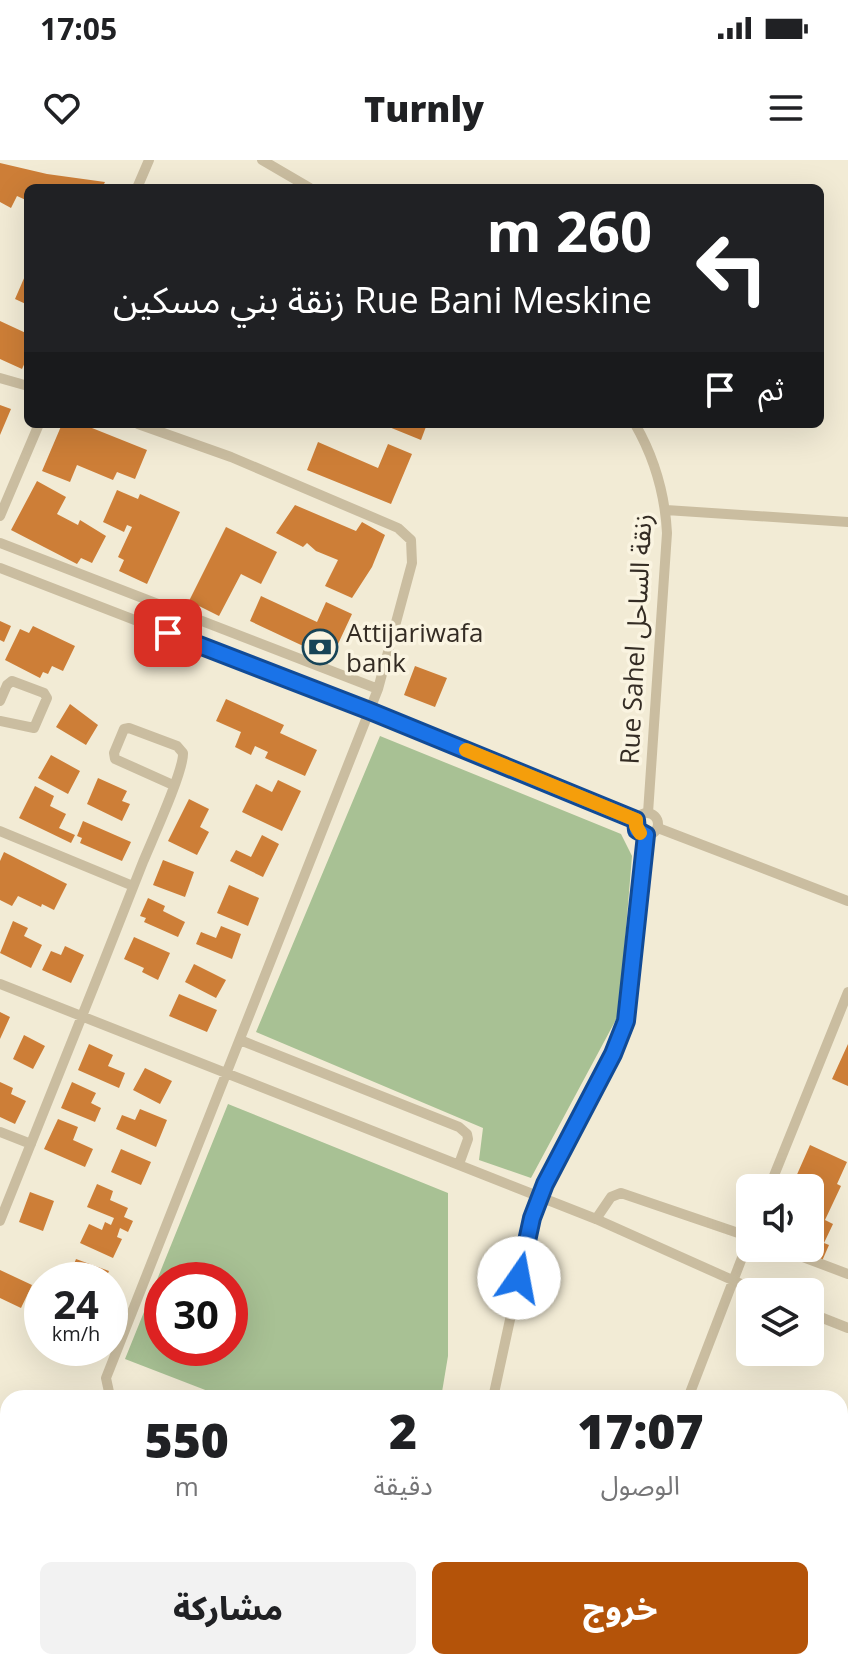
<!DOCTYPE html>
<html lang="ar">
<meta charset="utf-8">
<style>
body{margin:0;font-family:"Open Sans","Noto Sans Arabic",sans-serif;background:#f2f2f2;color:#202124;direction:rtl;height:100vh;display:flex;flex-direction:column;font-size:30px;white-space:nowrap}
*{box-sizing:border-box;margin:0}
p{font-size:26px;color:#757577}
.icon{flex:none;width:44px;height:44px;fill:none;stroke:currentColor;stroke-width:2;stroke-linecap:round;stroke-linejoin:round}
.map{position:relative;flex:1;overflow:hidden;direction:ltr}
.sheet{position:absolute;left:0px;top:1230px;width:848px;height:280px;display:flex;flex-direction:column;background:#fff;border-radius:24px 24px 0 0;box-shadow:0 8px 32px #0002;direction:rtl}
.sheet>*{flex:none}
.hud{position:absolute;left:24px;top:24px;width:800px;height:244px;border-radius:12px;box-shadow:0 8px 32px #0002;direction:rtl;background:#202124;color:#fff;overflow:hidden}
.tools{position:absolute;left:736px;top:1014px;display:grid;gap:16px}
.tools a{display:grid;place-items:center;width:88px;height:88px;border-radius:12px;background:#fff;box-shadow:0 8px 32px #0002;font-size:40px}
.speed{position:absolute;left:24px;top:1102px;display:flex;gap:16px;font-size:40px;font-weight:700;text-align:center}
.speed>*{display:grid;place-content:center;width:104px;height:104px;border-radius:50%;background:#fff;box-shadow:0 8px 32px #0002;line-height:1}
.speed small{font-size:20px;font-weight:400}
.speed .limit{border:12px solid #d22;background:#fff;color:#111}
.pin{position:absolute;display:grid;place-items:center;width:68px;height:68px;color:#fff;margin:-34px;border-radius:16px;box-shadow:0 4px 12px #0006}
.me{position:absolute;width:88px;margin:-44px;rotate:12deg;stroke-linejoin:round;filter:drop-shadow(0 0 6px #0008)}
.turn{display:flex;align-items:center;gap:28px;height:168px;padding:0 40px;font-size:36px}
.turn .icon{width:104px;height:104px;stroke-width:2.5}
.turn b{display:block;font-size:56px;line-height:68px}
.then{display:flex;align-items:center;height:76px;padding:0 40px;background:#0003;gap:16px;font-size:30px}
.eta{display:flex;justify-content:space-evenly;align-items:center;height:136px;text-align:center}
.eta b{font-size:48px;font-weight:800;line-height:56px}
.action{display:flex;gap:16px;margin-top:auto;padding:16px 40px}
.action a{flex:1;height:92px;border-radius:12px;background:#b45309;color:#fff;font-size:32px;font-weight:800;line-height:92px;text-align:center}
.action a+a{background:#f2f2f2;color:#202124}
.status{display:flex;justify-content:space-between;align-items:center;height:56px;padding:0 40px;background:#fff;direction:ltr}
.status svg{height:22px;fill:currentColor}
header{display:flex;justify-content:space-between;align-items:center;height:104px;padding:0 40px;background:#fff;font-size:36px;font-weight:800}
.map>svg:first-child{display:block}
.green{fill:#a8c194;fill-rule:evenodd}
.building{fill:#cd7e37}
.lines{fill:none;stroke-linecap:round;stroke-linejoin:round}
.minor{stroke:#cabda0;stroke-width:10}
.trunk{stroke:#665847;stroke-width:16}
.route-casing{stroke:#114b97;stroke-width:20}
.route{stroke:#1a73e8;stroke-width:14}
.slow{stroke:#f59e0b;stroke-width:14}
.labels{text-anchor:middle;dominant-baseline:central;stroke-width:7;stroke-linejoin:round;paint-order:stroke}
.poi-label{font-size:26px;fill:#342c24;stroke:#faf4e1;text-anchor:start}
.street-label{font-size:26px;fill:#342c24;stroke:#faf4e1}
</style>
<div class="status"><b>17:05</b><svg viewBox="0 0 49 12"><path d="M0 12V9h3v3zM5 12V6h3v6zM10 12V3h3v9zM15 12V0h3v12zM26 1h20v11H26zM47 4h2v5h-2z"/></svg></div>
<header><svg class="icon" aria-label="menu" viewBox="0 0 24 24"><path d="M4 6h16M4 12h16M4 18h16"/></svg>Turnly<svg class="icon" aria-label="heart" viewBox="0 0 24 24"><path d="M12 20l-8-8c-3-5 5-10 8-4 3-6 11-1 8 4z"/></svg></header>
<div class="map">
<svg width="848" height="1510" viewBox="0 0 848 1510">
<rect width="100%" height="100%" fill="#f2ebd5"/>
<!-- green -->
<path class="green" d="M 380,576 L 621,674 L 632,696 L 619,854 L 531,1018 L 479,1000 L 483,968 L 256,872 Z
M 228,944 L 448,1033 L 448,1196 L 441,1238 L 226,1238 L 125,1199 ZM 162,1120 L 230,1120 L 230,1188 L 162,1188 Z"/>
<!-- building -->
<path class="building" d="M 0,3 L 47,14 L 105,22 L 102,28 L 28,28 L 28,41 L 17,36 L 11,48 L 0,42 Z
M 28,109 L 28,145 L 15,139 Z
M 0,161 L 28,174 L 28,196 L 22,209 L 0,199 Z
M 0,245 L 11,249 L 0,275 Z
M 62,264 L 82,264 L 147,290 L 135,319 L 117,312 L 113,320 L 77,305 L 70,322 L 42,311 Z
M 390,264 L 427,264 L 421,280 L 389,267 Z
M 318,282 L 378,308 L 388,284 L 412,294 L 391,344 L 307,310 Z
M 37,321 L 66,337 L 57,354 L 78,365 L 80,360 L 106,376 L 92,403 L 81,398 L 77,404 L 11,370 Z
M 117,330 L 138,339 L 140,334 L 180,352 L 147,424 L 119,411 L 124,400 L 118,397 L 132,367 L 127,365 L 124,372 L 103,362 Z
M 295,345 L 356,371 L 362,362 L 385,375 L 372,407 L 352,438 L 325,426 L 338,400 L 316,391 L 307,383 L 303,387 L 276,373 Z
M 226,367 L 277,392 L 261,424 L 241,414 L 219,456 L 189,441 Z
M 261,436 L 317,462 L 326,442 L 352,454 L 331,499 L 250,461 Z
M 0,461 L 11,466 L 4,482 L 0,480 Z
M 33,466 L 75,486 L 63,511 L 52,506 L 48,514 L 43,512 L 40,518 L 5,500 L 20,469 L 29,473 Z
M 415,506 L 447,518 L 435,547 L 404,535 Z
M 226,539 L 284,565 L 280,573 L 317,590 L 305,616 L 265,598 L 268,592 L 255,586 L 251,595 L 235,587 L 241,572 L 216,561 Z
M 70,544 L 98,565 L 86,585 L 56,567 Z
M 51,595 L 80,611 L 68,634 L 38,618 Z
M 98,618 L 127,631 L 122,641 L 130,644 L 122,661 L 87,644 Z
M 278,620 L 301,631 L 282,671 L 242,652 L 256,624 L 272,632 Z
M 35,626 L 54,636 L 50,646 L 66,654 L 59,668 L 75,675 L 71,683 L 19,658 Z
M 189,639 L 209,649 L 200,667 L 209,672 L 197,695 L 168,681 Z
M 83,661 L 131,682 L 122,701 L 80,683 L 82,678 L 77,676 Z
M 262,675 L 279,684 L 263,717 L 230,701 L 236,690 L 251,697 Z
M 4,692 L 67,724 L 54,750 L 42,744 L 41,747 L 18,736 L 12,746 L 0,740 L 0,701 Z
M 163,700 L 194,712 L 185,737 L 153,725 Z
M 229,725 L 259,738 L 248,766 L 217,753 Z
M 148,738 L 165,746 L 163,751 L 185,762 L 178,777 L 144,762 L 146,758 L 140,756 Z
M 13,761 L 28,768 L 24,776 L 42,785 L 31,808 L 0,793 Z
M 221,766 L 241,774 L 232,799 L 196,784 L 201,772 L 216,778 Z
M 134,777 L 170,793 L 158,820 L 142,812 L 144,808 L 124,799 Z
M 65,786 L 84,795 L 71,823 L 42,810 L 51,791 L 61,795 Z
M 194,804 L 226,820 L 216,838 L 185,822 Z
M 179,834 L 217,850 L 207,872 L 169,856 Z
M 0,852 L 10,857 L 0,879 Z
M 24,875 L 45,886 L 33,909 L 13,899 Z
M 89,884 L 113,895 L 108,906 L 125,913 L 119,928 L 78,910 Z
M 848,884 L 848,926 L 832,919 Z
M 145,908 L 172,921 L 160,944 L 133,930 Z
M 0,922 L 13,928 L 11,934 L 26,941 L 15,964 L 0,957 Z
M 72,922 L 96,933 L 91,943 L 101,948 L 95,962 L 61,948 Z
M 140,949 L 167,960 L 156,987 L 116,969 L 122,955 L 135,960 Z
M 58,959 L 78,967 L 73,980 L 93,989 L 85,1007 L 44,989 Z
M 810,985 L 847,1002 L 837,1024 L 841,1026 L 825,1060 L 833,1064 L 824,1083 L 829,1085 L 822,1101 L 795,1088 L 810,1088 L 810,1028 L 797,1028 L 800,1021 L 795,1019 Z
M 121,989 L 151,1002 L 141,1025 L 111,1012 Z
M 97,1024 L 113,1031 L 110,1040 L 128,1048 L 124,1057 L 133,1061 L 128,1072 L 120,1068 L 117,1077 L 122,1079 L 113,1098 L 80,1083 L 89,1064 L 102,1070 L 105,1062 L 111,1065 L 114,1058 L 87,1047 Z
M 30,1032 L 54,1041 L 43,1071 L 19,1062 Z
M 76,1099 L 109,1111 L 105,1120 L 68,1120 Z
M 0,1110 L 32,1125 L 21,1148 L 0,1138 Z
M 0,1272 L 8,1285 L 2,1289 L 8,1298 L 8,1315 L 0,1320 Z
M 471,1502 L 507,1502 L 503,1510 L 490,1510 Z
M 525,1502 L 533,1502 L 552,1510 L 521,1510 Z"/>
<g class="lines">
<!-- minor -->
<path class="minor" d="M 262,0 L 310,28
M 137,28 L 149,0
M 0,218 L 28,226
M 635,264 C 654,297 665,335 667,373 L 648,653
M 666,350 L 848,362
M 0,356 L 39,264
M 0,383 L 378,529
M 0,408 L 370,551 L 636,660
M 0,541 L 7,525 L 12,521 L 44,533 L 47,538 L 34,568 L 0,561
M636 664a11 11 0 1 1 22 0a11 11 0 1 1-22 0Z
M 658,668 L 848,741
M 0,671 L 133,726
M 0,824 L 596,1059 L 759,1132
M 240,880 L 459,967 L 467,974 L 468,979 L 459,1004
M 0,972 L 31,984
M 769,1028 L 848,832
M 596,1059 L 611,1037 L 621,1033 L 750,1077
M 0,1061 C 48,942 96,822 143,702 C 152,680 184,611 183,593 L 177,586 L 129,568 L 124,569 L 114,593 L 115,599 L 173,625
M 779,1088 L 848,1114
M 810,1153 L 848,1168
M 115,1238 L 109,1232 L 106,1218 L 378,529 L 412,403 L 411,380 L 398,368 L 231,297 L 138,264
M 493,1238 L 532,1058 L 545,1024 L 613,894 L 626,861 L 646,675
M 688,1238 L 750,1077
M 0,1350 L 8,1353
M 64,1502 L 84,1510
M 315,1502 L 335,1510
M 395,1502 L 415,1510
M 768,1502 L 789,1510
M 370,1510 L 380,1502
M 798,1510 L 803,1502"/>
<!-- trunk -->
<path class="trunk" d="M 0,1411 L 8,1414
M 0,1445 L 8,1448
M 146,1502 L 166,1510
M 230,1502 L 250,1510
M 272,1502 L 294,1510"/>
</g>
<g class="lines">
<!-- route casing -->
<g class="route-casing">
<path id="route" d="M 168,473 L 370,551 L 636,660 L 637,670 L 646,675 L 626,861 L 613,894 L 545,1024 L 532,1058 L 519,1118"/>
</g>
<!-- route -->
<use href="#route" class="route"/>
<!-- slow -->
<path class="slow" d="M 466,590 L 636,660 L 636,666 L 640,673"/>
</g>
<!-- icons -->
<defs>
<g id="bank-ring" transform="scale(1.8)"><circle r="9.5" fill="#faf4e1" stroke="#184457" stroke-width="1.5"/><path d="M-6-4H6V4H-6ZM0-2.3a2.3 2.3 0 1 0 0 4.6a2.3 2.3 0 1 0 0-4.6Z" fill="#184457"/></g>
</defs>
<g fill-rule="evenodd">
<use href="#bank-ring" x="320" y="487"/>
</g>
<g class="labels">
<!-- poi labels -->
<g class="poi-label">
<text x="346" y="472">Attijariwafa<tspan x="346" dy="30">bank</tspan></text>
</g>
<!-- street labels -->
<g class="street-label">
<text transform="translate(635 479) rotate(-87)">Rue Sahel زنقة الساحل</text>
</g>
</g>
</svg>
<div class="tools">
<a><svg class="icon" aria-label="sound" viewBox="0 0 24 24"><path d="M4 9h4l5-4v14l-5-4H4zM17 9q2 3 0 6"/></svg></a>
<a><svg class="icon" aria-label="layers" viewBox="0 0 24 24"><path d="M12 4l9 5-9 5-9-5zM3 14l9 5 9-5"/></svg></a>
</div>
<div class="speed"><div>24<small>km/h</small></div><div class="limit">30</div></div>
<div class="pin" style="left:168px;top:473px;background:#d93025"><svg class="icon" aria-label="arrive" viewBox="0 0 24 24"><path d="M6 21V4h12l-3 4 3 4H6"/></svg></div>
<svg class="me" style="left:519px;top:1118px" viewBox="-20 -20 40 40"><circle r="19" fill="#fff"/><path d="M0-13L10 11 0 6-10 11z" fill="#1a73e8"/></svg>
<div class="hud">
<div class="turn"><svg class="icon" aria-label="left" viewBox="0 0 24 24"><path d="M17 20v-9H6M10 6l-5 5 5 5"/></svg><div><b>260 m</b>Rue Bani Meskine زنقة بني مسكين</div></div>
<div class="then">ثم<svg class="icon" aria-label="arrive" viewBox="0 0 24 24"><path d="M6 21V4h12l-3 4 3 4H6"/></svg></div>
</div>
<section class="sheet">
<div class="eta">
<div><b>17:07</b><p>الوصول</p></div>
<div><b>2</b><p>دقيقة</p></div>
<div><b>550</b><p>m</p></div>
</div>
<div class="action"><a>خروج</a><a>مشاركة</a></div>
</section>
</div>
